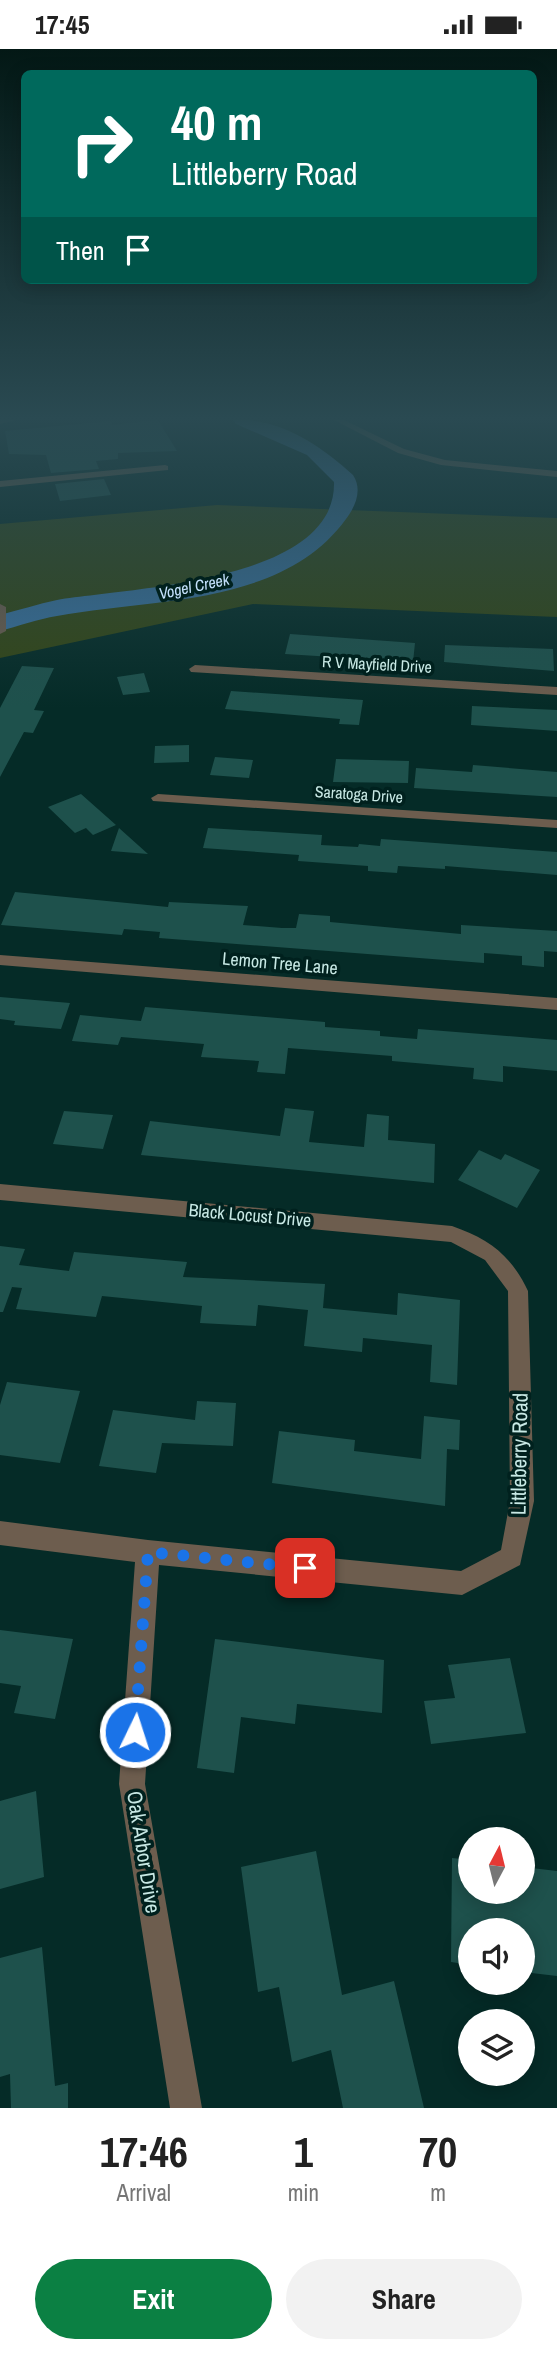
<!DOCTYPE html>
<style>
body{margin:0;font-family:"Archivo Narrow",sans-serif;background:#f2f2f2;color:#222;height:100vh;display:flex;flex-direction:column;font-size:26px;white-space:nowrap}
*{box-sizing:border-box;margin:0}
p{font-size:23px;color:#767676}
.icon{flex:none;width:38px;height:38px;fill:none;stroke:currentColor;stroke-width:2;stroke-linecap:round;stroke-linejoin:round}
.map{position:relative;height:2059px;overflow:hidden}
.side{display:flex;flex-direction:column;background:#fff;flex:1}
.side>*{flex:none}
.top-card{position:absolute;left:21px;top:21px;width:516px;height:214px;border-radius:10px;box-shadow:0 4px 18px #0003;background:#00695c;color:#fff;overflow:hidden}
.needle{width:46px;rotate:7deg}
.buttons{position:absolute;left:458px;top:1778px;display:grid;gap:14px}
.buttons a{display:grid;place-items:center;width:77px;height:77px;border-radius:50%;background:#fff;box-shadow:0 4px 18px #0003;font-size:35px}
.pin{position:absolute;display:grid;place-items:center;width:60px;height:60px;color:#fff;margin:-30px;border-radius:14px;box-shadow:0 4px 10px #0006}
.me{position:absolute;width:77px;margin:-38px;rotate:4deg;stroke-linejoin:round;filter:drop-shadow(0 0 5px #0008)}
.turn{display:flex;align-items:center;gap:24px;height:147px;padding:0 35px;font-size:32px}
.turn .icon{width:91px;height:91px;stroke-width:2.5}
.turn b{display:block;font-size:49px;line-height:60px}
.then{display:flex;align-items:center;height:66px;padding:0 35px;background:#0003;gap:14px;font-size:26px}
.eta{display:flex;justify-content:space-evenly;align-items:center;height:119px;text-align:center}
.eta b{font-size:42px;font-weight:800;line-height:49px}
.cta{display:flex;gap:14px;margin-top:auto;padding:14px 35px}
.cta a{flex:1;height:80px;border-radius:42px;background:#0b8043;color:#fff;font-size:28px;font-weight:800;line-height:80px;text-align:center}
.cta a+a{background:#f2f2f2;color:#222}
.status{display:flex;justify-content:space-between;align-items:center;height:49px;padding:0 35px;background:#fff;direction:ltr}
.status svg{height:19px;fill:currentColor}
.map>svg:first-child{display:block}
.green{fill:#344616}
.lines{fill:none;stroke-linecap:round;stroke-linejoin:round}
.river{fill:#3b709d;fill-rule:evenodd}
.building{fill:#1e514c}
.minor{fill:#6d5d4e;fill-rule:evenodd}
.route{stroke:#1a73e8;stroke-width:12;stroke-dasharray:0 21.6}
.labels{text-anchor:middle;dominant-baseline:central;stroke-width:7;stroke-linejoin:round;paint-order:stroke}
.far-water-label{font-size:16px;font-style:italic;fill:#c5e2fd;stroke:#00211e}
.far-street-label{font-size:16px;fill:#c8e9e5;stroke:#00211e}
.street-label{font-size:18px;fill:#c8e9e5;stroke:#00211e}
.near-street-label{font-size:21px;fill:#c8e9e5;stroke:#00211e}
</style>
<div class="status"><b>17:45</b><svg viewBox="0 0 49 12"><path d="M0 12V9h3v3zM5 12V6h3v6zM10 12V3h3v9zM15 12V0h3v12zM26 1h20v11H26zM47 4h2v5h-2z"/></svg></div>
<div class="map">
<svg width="557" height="2059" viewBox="0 0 557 2059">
<rect width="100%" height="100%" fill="#052b27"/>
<!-- green -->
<path class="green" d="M 217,456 L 557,469 L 557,568 L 253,555 L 0,609 L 0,475 Z"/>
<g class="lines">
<!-- river -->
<path class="river" d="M 233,371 C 279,368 320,396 353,426 C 363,441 355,458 346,470 C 282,558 153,549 57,567 C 38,570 19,577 0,582 L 0,566 C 19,561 38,555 57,551 C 126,539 337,534 334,433 L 307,406 L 236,375 Z"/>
</g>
<!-- building -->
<path class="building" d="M 158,371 L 177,402 L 118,404 L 118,410 L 96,412 L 99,420 L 51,424 L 46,406 L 9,405 L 5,382 L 111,372 L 112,376 Z
M 104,430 L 111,446 L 60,452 L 55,435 Z
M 290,585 L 415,594 L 413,613 L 285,605 Z
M 445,596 L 553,600 L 554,622 L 444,613 Z
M 22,617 L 54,619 L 34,661 L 44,662 L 33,684 L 24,683 L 0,728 L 0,659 Z
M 144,624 L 150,643 L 123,646 L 117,628 Z
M 231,642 L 363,651 L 359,676 L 339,675 L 340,670 L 225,660 Z
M 472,657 L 557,661 L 557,682 L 471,676 Z
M 189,696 L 189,713 L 154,714 L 155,697 Z
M 215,708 L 253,711 L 249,729 L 210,726 Z
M 336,710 L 409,712 L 408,734 L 333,733 Z
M 473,716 L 557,723 L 557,748 L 414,739 L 416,719 L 472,723 Z
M 81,745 L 116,776 L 93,786 L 86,779 L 75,784 L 48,758 Z
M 119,779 L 148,805 L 111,802 Z
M 208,779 L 322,786 L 321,796 L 358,798 L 359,795 L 380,797 L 381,790 L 557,803 L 557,826 L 445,817 L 445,820 L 398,817 L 397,824 L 368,822 L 368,817 L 298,812 L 299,806 L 203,799 Z
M 15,843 L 168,858 L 169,853 L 248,857 L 243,876 L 282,879 L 296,879 L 299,865 L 330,867 L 330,873 L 461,885 L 461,876 L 557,882 L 557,903 L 544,902 L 544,918 L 522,916 L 522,907 L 484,904 L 484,914 L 159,889 L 160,883 L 124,880 L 122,886 L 1,876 Z
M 0,948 L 70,954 L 61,980 L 14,976 L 15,972 L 0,970 Z
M 145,958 L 325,973 L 325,978 L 380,982 L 380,987 L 417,990 L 418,980 L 557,991 L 557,1022 L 503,1017 L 503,1033 L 473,1030 L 474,1019 L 392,1012 L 392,1007 L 288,999 L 285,1025 L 257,1023 L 259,1012 L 201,1008 L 204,995 L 121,988 L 118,996 L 72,992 L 80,966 L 141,972 Z
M 285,1059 L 314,1062 L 309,1093 L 364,1098 L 367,1065 L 389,1067 L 388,1091 L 435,1095 L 434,1134 L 141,1106 L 150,1072 L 280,1087 Z
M 64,1062 L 113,1066 L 103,1100 L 53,1095 Z
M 479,1101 L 501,1111 L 505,1105 L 540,1121 L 517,1159 L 458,1131 Z
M 0,1197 L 25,1200 L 19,1216 L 69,1222 L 74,1203 L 187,1213 L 183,1228 L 325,1235 L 323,1259 L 397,1266 L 398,1244 L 460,1251 L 457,1336 L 430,1333 L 432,1296 L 363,1289 L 362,1303 L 304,1297 L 308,1261 L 258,1256 L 256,1277 L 200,1274 L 202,1257 L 102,1247 L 96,1268 L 16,1260 L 22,1239 L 12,1238 L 3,1263 L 0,1263 Z
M 7,1333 L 80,1342 L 60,1414 L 0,1406 L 0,1356 Z
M 197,1352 L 236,1354 L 233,1397 L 162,1394 L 156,1424 L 99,1417 L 113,1361 L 195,1371 Z
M 424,1367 L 460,1371 L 459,1401 L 447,1400 L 445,1457 L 272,1434 L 279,1382 L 355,1391 L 354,1402 L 421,1410 Z
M 0,1581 L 73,1590 L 55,1670 L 14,1664 L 21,1637 L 0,1634 Z
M 215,1590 L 384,1611 L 382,1664 L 297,1655 L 295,1675 L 241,1668 L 234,1724 L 197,1719 Z
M 510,1609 L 526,1684 L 431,1695 L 424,1652 L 455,1649 L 448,1616 Z
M 36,1742 L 44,1828 L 0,1840 L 0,1752 Z
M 316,1802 L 342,1946 L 394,1932 L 424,2059 L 343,2059 L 331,2001 L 292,2013 L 279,1938 L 258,1943 L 241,1818 Z
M 452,1809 L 471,1811 L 471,1843 L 523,1843 L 523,1818 L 557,1822 L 557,1927 L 523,1923 L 523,1881 L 471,1881 L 471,1916 L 451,1913 Z
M 42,1898 L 55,2037 L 68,2034 L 68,2059 L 11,2059 L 10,2025 L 0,2028 L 0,1909 Z"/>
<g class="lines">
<!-- minor -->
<path class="minor" d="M 0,371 L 16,371 L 0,375 Z
M 334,371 L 344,371 L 404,400 L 445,411 L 557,422 L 557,428 L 441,416 L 398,404 Z
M 165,416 L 168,417 L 168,421 L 0,438 L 0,432 Z
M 0,555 L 6,558 L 6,582 L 0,585 Z
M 195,616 L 557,638 L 557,646 L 191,623 L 189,620 Z
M 158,745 L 557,771 L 557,779 L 153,752 L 151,749 Z
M 0,906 L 557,949 L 557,961 L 0,916 Z
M 0,1135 L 452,1177 C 489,1190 511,1206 528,1242 L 534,1452 L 520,1516 L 462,1546 L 159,1516 L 145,1735 L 202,2059 L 170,2059 L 119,1735 L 135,1513 L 0,1496 L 0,1472 L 148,1491 L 461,1522 L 501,1501 L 510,1452 L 508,1242 L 485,1211 L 451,1193 L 0,1151 Z"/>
</g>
<!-- sky -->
<linearGradient id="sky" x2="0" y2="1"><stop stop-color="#031815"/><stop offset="0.56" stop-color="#2a4a52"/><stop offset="1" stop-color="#2a4a52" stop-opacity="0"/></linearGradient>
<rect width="557" height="659" fill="url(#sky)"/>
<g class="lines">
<!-- route -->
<path class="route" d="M 135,1683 L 148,1503 L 305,1519"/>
</g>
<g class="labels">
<!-- far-water labels -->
<g class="far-water-label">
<text transform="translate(194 537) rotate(-12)">Vogel Creek</text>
</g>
<!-- far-street labels -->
<g class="far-street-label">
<text transform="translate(377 615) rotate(3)">R V Mayfield Drive</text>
<text transform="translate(359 745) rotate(4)">Saratoga Drive</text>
</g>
<!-- street labels -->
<g class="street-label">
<text transform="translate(280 914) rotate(5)">Lemon Tree Lane</text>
<text transform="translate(250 1166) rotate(5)">Black Locust Drive</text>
</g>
<!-- near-street labels -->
<g class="near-street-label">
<text transform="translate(519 1405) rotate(-89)">Littleberry Road</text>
<text transform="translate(144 1803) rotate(81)">Oak Arbor Drive</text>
</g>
</g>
</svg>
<div class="buttons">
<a><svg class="needle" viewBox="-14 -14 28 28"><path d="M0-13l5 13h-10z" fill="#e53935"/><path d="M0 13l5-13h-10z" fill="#767676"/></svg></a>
<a><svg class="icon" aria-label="sound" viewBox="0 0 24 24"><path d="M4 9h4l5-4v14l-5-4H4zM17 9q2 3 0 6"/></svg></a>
<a><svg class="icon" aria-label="layers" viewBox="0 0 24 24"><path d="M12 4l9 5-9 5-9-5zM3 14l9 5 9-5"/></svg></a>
</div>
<div class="pin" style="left:305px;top:1519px;background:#d93025"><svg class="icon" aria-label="arrive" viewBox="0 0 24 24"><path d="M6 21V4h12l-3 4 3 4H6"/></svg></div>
<svg class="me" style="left:135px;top:1683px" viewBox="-20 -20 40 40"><circle r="17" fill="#1a73e8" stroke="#fff" stroke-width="3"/><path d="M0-11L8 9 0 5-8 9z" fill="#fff"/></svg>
<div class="top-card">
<div class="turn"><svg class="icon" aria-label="right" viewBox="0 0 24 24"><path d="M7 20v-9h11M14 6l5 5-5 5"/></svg><div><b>40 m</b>Littleberry Road</div></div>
<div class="then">Then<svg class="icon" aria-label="arrive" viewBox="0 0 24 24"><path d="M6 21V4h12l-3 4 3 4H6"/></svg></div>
</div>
</div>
<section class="side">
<div class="eta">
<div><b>17:46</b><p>Arrival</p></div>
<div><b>1</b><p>min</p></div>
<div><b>70</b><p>m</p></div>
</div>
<div class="cta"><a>Exit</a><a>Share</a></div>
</section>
